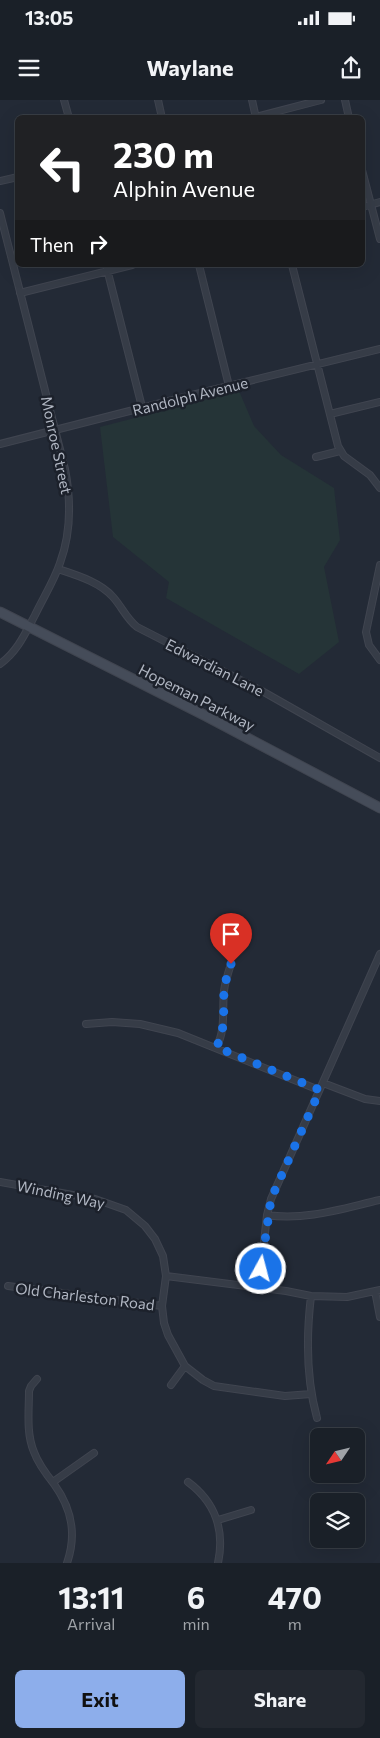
<!DOCTYPE html>
<style>
body{margin:0;font-family:Commissioner,sans-serif;background:#232830;color:#f1f3f6;height:100vh;display:flex;flex-direction:column;font-size:19px;white-space:nowrap}
*{box-sizing:border-box;margin:0}
p{font-size:16px;color:#9fa3a8}
.icon{flex:none;width:28px;height:28px;fill:none;stroke:currentColor;stroke-width:2;stroke-linecap:round;stroke-linejoin:round}
.map{position:relative;height:1463px;overflow:hidden}
.sheet{display:flex;flex-direction:column;background:#1a2028;flex:1}
.sheet>*{flex:none}
.banner{position:absolute;left:15px;top:15px;width:350px;height:152px;border-radius:8px;box-shadow:0 5px 20px #0002,0 0 0 1px #383e45;background:#202124;color:#fff;overflow:hidden}
.needle{width:32px;rotate:235deg}
.buttons{position:absolute;left:310px;top:1328px;display:grid;gap:10px}
.buttons a{display:grid;place-items:center;width:55px;height:55px;border-radius:8px;background:#1a2028;box-shadow:0 5px 20px #0002,0 0 0 1px #383e45;font-size:25px}
.pin{position:absolute;display:grid;place-items:center;width:42px;height:42px;color:#fff;margin:-51px -21px;border-radius:50% 50% 50% 0;rotate:-45deg;box-shadow:0 0 5px #0007}
.pin .icon{rotate:45deg}
.me{position:absolute;width:55px;margin:-28px;rotate:7deg;stroke-linejoin:round;filter:drop-shadow(0 0 4px #0008)}
.turn{display:flex;align-items:center;gap:18px;height:105px;padding:0 15px;font-size:22px}
.turn .icon{width:65px;height:65px;stroke-width:2.5}
.turn b{display:block;font-size:35px;line-height:42px}
.then{display:flex;align-items:center;height:48px;padding:0 15px;background:#0003;gap:10px;font-size:19px}
.eta{display:flex;justify-content:space-evenly;align-items:center;height:85px;text-align:center}
.eta b{font-size:30px;font-weight:700;line-height:35px}
.button{display:flex;gap:10px;margin-top:auto;padding:10px 15px}
.button a{flex:1;height:58px;border-radius:8px;background:#8daeeb;color:#111;font-size:20px;font-weight:700;line-height:58px;text-align:center}
.button a+a{background:#232830;color:#f1f3f6}
.status{display:flex;justify-content:space-between;align-items:center;height:35px;padding:0 25px;background:#1a2028;direction:ltr}
.status svg{height:14px;fill:currentColor}
header{display:flex;justify-content:space-between;align-items:center;height:65px;padding:0 15px;background:#1a2028;font-size:22px;font-weight:700}
.map>svg:first-child{display:block}
.green{fill:#253437}
.lines{fill:none;stroke-linecap:round;stroke-linejoin:round}
.street-casing{stroke:#404550;stroke-width:8}
.secondary-casing{stroke:#404550;stroke-width:11}
.street{stroke:#363c47;stroke-width:6}
.secondary{stroke:#454c59;stroke-width:9}
.route{stroke:#1a73e8;stroke-width:9;stroke-dasharray:0 16.2}
.labels{text-anchor:middle;dominant-baseline:central;stroke-width:5;stroke-linejoin:round;paint-order:stroke}
.street-label{font-size:15px;fill:#b1b7c3;stroke:#1c212b}
</style>
<div class="status"><b>13:05</b><svg viewBox="0 0 49 12"><path d="M0 12V9h3v3zM5 12V6h3v6zM10 12V3h3v9zM15 12V0h3v12zM26 1h20v11H26zM47 4h2v5h-2z"/></svg></div>
<header><svg class="icon" aria-label="menu" viewBox="0 0 24 24"><path d="M4 6h16M4 12h16M4 18h16"/></svg>Waylane<svg class="icon" aria-label="share" viewBox="0 0 24 24"><path d="M12 15V3M7 8l5-5 5 5M5 13v7h14v-7"/></svg></header>
<div class="map">
<svg width="380" height="1463" viewBox="0 0 380 1463">
<rect width="100%" height="100%" fill="#232a36"/>
<!-- green -->
<path class="green" d="M 239,291 L 254,326 L 281,355 L 334,388 L 340,440 L 324,467 L 339,542 L 299,574 L 166,498 L 169,482 L 113,437 L 100,327 Z"/>
<g class="lines">
<!-- street casing -->
<g class="street-casing">
<path id="street" d="M 64,0 L 69,18
M 158,0 L 162,18
M 252,0 L 256,18
M 345,0 L 349,18
M 252,18 L 321,0
M 362,70 L 380,139
M 0,81 L 18,77
M 362,107 L 380,102
M 0,113 L 65,369 C 71,400 71,433 60,463 C 54,481 43,498 35,515 C 25,534 17,552 0,564
M 106,165 L 142,307
M 199,165 L 229,286
M 292,165 L 338,346 L 344,356 L 370,375 L 380,388
M 20,193 L 132,165
M 330,314 L 380,302
M 0,344 L 212,290 L 380,249
M 316,357 L 340,351
M 380,465 L 366,532 L 369,545 L 380,560
M 58,469 C 76,475 100,482 113,497 C 122,507 126,518 137,527 L 262,591 L 380,658
M 86,924 L 112,922 L 140,924 L 178,933 L 319,990
M 216,947 C 226,932 222,909 224,891 C 225,882 228,873 231,864
M 323,983 L 365,999 L 380,1001
M 0,1082 L 95,1099 L 126,1110 L 145,1126 L 155,1139 L 163,1156 L 166,1176 L 162,1206 L 164,1223 L 168,1235 L 185,1266 L 203,1280 L 214,1286 L 285,1296 L 311,1294
M 267,1115 C 305,1121 344,1108 380,1100
M 166,1176 L 286,1191 L 311,1196 L 347,1197 L 380,1190
M 8,1186 L 162,1206
M 259,1187 L 267,1115 L 271,1099 L 380,854
M 375,1191 L 380,1217
M 311,1196 C 306,1238 306,1278 317,1318
M 37,1279 L 31,1286 L 29,1291 C 29,1311 26,1333 34,1352 C 38,1363 46,1374 54,1384 C 72,1409 77,1434 67,1463
M 171,1285 L 185,1266
M 53,1382 L 94,1353
M 188,1382 C 215,1402 225,1430 218,1463
M 218,1420 L 251,1410"/>
</g>
<!-- secondary casing -->
<g class="secondary-casing">
<path id="secondary" d="M 0,512 L 204,615 L 380,708"/>
</g>
<!-- street -->
<use href="#street" class="street"/>
<!-- secondary -->
<use href="#secondary" class="secondary"/>
</g>
<g class="lines">
<!-- route -->
<path class="route" d="M 231,864 C 228,873 225,882 224,891 C 223,909 226,932 216,947 L 320,990 L 271,1099 L 261,1169"/>
</g>
<g class="labels">
<!-- street labels -->
<g class="street-label">
<text transform="translate(190 296) rotate(-14)">Randolph Avenue</text>
<text transform="translate(57 345) rotate(78)">Monroe Street</text>
<text transform="translate(215 567) rotate(27)">Edwardian Lane</text>
<text transform="translate(197 597) rotate(27)">Hopeman Parkway</text>
<text transform="translate(61 1094) rotate(12)">Winding Way</text>
<text transform="translate(85 1196) rotate(7)">Old Charleston Road</text>
</g>
</g>
</svg>
<div class="buttons">
<a><svg class="needle" viewBox="-14 -14 28 28"><path d="M0-13l5 13h-10z" fill="#e53935"/><path d="M0 13l5-13h-10z" fill="#9fa3a8"/></svg></a>
<a><svg class="icon" aria-label="layers" viewBox="0 0 24 24"><path d="M12 4l9 5-9 5-9-5zM3 14l9 5 9-5"/></svg></a>
</div>
<div class="pin" style="left:231px;top:864px;background:#d93025"><svg class="icon" aria-label="arrive" viewBox="0 0 24 24"><path d="M6 21V4h12l-3 4 3 4H6"/></svg></div>
<svg class="me" style="left:261px;top:1169px" viewBox="-20 -20 40 40"><circle r="17" fill="#1a73e8" stroke="#fff" stroke-width="3"/><path d="M0-11L8 9 0 5-8 9z" fill="#fff"/></svg>
<div class="banner">
<div class="turn"><svg class="icon" aria-label="left" viewBox="0 0 24 24"><path d="M17 20v-9H6M10 6l-5 5 5 5"/></svg><div><b>230 m</b>Alphin Avenue</div></div>
<div class="then">Then<svg class="icon" aria-label="right" viewBox="0 0 24 24"><path d="M7 20v-9h11M14 6l5 5-5 5"/></svg></div>
</div>
</div>
<section class="sheet">
<div class="eta">
<div><b>13:11</b><p>Arrival</p></div>
<div><b>6</b><p>min</p></div>
<div><b>470</b><p>m</p></div>
</div>
<div class="button"><a>Exit</a><a>Share</a></div>
</section>
